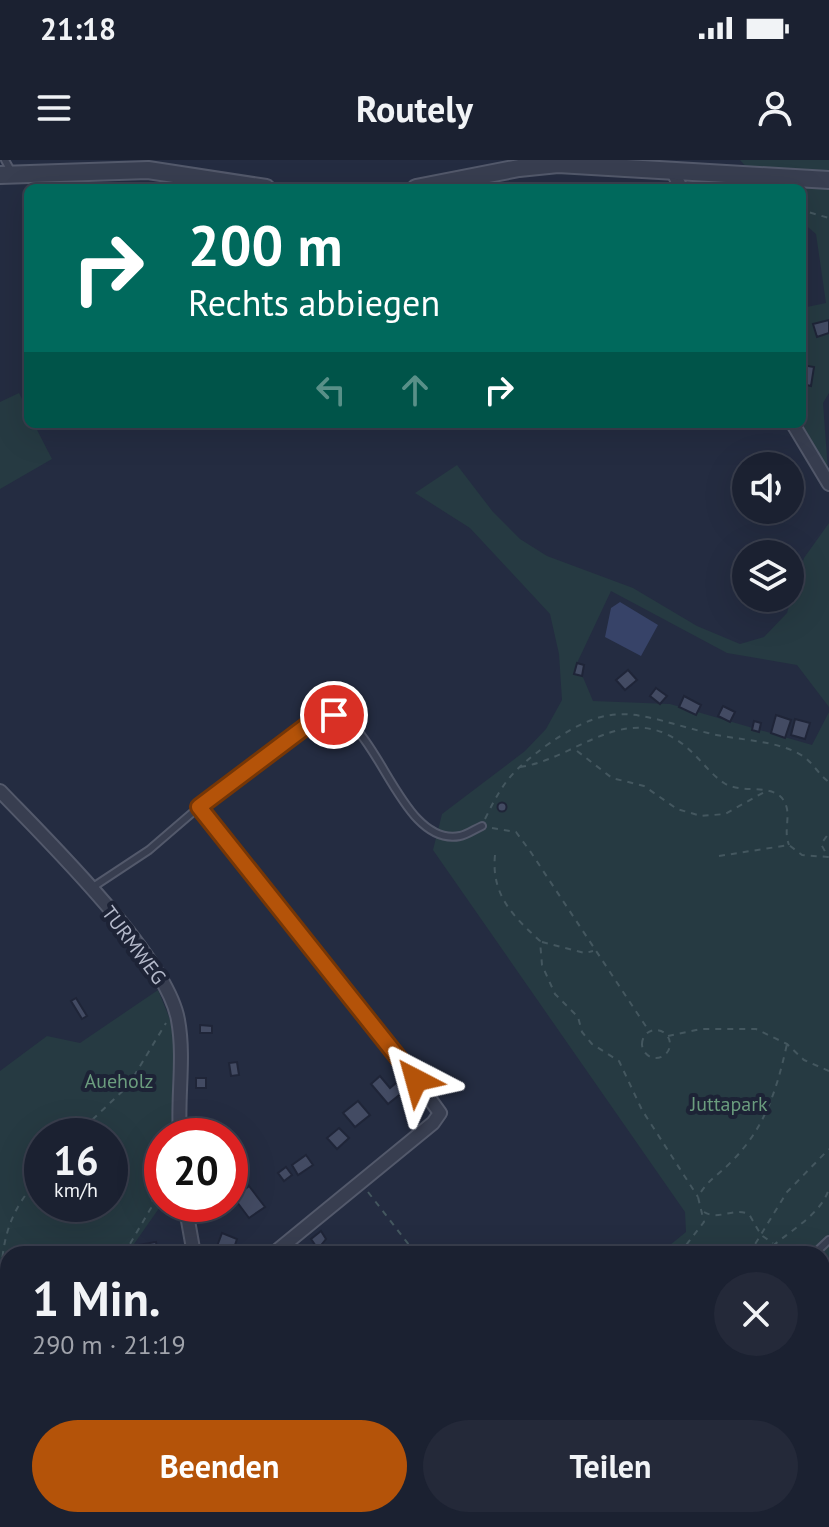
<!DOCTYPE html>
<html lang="de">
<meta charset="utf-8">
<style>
body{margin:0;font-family:"PT Sans",sans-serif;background:#242939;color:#f1f3f6;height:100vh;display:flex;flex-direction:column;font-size:30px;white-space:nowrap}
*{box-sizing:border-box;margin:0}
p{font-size:26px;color:#a0a3ab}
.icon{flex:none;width:44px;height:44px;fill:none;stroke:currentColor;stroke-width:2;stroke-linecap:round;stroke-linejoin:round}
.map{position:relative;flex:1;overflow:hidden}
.details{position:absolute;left:0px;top:1086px;width:830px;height:282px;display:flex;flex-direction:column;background:#1b2131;border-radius:24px 24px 0 0;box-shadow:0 8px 32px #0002,0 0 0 2px #393e4d}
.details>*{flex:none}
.guide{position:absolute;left:24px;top:24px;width:782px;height:244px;border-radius:12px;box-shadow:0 8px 32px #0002,0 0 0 2px #393e4d;background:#00695c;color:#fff;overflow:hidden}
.tools{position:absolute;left:732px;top:292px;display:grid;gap:16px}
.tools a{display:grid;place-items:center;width:72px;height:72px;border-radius:50%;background:#1b2131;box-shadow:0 8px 32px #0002,0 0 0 2px #393e4d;font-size:40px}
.speed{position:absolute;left:24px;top:958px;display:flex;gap:16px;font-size:40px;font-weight:700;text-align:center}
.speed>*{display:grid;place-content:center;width:104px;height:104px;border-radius:50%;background:#1b2131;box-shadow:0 8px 32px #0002,0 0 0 2px #393e4d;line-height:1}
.speed small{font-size:20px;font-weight:400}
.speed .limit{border:12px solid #d22;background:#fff;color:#111}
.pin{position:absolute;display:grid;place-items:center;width:68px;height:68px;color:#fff;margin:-34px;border:4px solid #fff;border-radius:50%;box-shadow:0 2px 8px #0007}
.me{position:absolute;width:88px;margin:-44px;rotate:321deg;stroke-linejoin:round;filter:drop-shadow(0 0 6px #0008)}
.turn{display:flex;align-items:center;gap:28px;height:168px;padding:0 32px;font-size:36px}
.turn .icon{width:104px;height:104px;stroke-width:2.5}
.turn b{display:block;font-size:56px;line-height:68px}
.lanes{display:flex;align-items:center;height:76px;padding:0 32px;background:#0003;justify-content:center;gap:40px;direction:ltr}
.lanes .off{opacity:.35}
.round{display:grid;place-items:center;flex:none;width:84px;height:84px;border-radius:42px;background:#242939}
.overview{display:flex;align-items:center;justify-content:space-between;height:136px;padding:0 32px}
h1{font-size:48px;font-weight:700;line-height:60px}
.button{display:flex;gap:16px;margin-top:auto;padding:16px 32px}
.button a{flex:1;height:92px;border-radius:48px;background:#b45309;color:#fff;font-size:32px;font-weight:700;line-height:92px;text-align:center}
.button a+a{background:#242939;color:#f1f3f6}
.status{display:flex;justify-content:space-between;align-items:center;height:56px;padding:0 40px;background:#1b2131;direction:ltr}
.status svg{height:22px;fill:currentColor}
header{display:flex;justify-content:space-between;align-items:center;height:104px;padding:0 32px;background:#1b2131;font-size:36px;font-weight:700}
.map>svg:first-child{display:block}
.green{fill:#263a42;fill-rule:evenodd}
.water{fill:#374368}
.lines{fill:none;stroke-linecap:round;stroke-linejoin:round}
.stream{stroke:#374368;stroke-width:4}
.ferry{stroke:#7b8ab3;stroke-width:2;stroke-dasharray:10 8;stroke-linecap:butt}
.building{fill:#434b63;stroke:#1f2538;stroke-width:2}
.service-casing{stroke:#53596b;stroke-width:10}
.minor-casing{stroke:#53596b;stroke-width:16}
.tertiary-casing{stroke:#53596b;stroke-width:20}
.path{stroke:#44575f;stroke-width:2;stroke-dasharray:6 6;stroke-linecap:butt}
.service{stroke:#383e50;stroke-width:6}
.minor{stroke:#383e50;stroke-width:12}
.tertiary{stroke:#383e50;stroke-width:16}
.route-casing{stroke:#753606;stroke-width:20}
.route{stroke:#b45309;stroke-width:14}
.labels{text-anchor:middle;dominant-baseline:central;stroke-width:8;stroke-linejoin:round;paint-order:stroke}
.street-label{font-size:20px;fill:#b5bacb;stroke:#1d2336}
.park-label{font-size:20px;fill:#6b9d7e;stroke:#1d2336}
</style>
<div class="status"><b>21:18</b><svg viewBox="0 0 49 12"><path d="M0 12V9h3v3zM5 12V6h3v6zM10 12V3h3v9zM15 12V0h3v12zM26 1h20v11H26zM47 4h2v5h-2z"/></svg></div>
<header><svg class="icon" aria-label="menu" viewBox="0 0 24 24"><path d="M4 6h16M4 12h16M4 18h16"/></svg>Routely<svg class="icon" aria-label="person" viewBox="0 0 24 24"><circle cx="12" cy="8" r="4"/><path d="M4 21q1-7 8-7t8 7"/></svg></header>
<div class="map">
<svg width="829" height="1367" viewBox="0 0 829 1367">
<rect width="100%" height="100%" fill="#242c41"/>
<!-- green -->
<path class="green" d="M 740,0 L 829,0 L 829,233 L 823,243 L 829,324 L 793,264 L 802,264 L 802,148 L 826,143 L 816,74 L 802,62 L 802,28 L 686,28 L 692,18 L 720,24 L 748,9 Z
M 19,233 L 28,251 L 28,264 L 34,264 L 52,299 L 0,329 L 0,242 Z
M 457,305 L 493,352 L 520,379 L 547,396 L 633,428 L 697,466 L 740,484 L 764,477 L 787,453 L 804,398 L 829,363 L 829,547 L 797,505 L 727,493 L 611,431 L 577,503 L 593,541 L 670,544 L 812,585 L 829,552 L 829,1103 L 822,1109 L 822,1094 L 659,1094 L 686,1072 L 685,1052 L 433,690 L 442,654 L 525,591 L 546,569 L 562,540 L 559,494 L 550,454 L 470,368 L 415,333 Z
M 158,830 L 174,869 L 171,976 L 162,976 L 162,1044 L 127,1094 L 8,1094 L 8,1360 L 294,1360 L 299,1367 L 0,1367 L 0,911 L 47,876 L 80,883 ZM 42,976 L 110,976 L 110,1044 L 42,1044 Z
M 829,1273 L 829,1367 L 764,1367 L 768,1360 L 822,1360 L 822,1283 Z
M 497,1360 L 623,1360 L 618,1367 L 494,1367 Z"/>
<!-- water -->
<path class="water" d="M 620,442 L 658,465 L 641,496 L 605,477 L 611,448 Z
M 829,1103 L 829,1273 L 822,1283 L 822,1109 Z
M 623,1360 L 768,1360 L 764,1367 L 618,1367 Z"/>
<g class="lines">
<!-- stream -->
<path class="stream" d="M 0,1314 L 4,1321
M 34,1360 L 41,1367"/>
<!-- ferry -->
<path class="ferry" d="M 822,1146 L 827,1167 L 822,1172
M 650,1367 L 654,1360"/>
</g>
<!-- building -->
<path class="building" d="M 829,160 L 829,173 L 817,177 L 813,164 Z
M 802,205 L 814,207 L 811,226 L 802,224 Z
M 577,503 L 584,505 L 582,516 L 574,514 Z
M 628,510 L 637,520 L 625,530 L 616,520 Z
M 656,528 L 667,536 L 660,544 L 650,536 Z
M 684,536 L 701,545 L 696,555 L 679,547 Z
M 723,546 L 735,552 L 730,562 L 718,556 Z
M 776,555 L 791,560 L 785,578 L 771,573 Z
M 795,559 L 810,563 L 805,579 L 791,575 Z
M 754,561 L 761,563 L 759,572 L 752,570 Z
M497.5 647a4.5 4.5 0 1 1 9 0a4.5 4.5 0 1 1-9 0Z
M 76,838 L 87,856 L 82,859 L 71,841 Z
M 200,865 L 212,866 L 212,873 L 200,873 Z
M 237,902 L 239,915 L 231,916 L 229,903 Z
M 380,916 L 390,928 L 396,923 L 403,932 L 388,944 L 371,924 Z
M 196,918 L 206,918 L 206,928 L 196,928 Z
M 358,941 L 370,955 L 355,967 L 343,953 Z
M 339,968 L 349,978 L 337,989 L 327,978 Z
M 306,995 L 313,1005 L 298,1015 L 292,1005 Z
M 286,1007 L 292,1015 L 284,1021 L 278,1013 Z
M 249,1026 L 265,1047 L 249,1058 L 234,1038 Z
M 321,1071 L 326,1079 L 318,1089 L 311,1079 Z
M 222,1073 L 237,1079 L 232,1094 L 216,1089 Z
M 156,1082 L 158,1094 L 139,1094 L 138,1085 Z"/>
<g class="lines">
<!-- service casing -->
<g class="service-casing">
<path id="service" d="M 5,0 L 11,11
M 199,647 L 416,920
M 90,729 L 149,690 L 199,647 L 309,564 C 316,561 323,556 332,556 C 377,557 400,688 460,676 C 467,675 475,669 482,666
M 814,1094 L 829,1080"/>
</g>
<!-- minor casing -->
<g class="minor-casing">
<path id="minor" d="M 672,10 L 681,28
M 793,264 L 829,324
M 0,631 C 47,680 167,797 178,860 C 185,898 177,938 180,976
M 185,1044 L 194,1094
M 273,1094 L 433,963 L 440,953 L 416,920
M 311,1367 L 320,1360"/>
</g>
<!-- tertiary casing -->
<g class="tertiary-casing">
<path id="tertiary" d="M 0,15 L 148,10 L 266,28
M 416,28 L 519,8 L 558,4 L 829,20"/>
</g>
<!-- path -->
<path class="path" d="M 802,44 L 808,52 L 829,58
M 577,591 L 612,618 L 644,626 L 677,649 L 701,656 L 725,654 L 768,630
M 520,607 C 570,600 614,552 664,573 C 694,586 703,609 724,623 C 743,636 781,619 787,649 C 789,662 784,672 789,685
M 485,659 C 504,620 512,611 547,585 C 615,537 635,555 708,573 C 739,581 775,579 803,596 C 813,603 819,615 829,622
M 492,668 L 516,672 L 530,691 L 649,871
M 495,695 C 491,735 513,756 540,781 L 542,805 L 555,834 L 578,857 L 582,872 L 592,884 L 619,901 L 642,950 L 698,1037
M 719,696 L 789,685 L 802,695 L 828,697 L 821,684 L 829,673
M 542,782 L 585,793 L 593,791
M642 884a14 14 0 1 1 28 0a14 14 0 1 1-28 0Z
M 668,876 L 701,869 L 756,869 L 787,884 L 804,900 L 829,911
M 75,976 L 128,926 L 166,863
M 368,1032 L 416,1094
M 704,1052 C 719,1061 733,1047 749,1054 L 761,1075 L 773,1083
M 124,1094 L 151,1048 L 154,1033 L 162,1036
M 679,1094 L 704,1062 L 698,1037 C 708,1019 719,1015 732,1001 C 765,968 777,929 787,884
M 749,1094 L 787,1032 L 829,989
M 764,1094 C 783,1074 822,1056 829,1028
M 0,1133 C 2,1081 6,1054 42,1015
M 0,1299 L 8,1317
M 18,1360 L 19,1367
M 157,1360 L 159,1367
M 579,1360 L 582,1367
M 601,1367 L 606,1360"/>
<!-- service -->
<use href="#service" class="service"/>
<!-- minor -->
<use href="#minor" class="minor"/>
<!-- tertiary -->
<use href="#tertiary" class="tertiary"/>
</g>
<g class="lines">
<!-- route casing -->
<g class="route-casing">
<path id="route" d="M 334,555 L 309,564 L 199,647 L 416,920"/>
</g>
<!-- route -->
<use href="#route" class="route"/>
</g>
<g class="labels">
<!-- street labels -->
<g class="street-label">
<text transform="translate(134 785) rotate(53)">TURMWEG</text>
</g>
<!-- park labels -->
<g class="park-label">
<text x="119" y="921">Aueholz</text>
<text x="729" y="944">Juttapark</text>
</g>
</g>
</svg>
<div class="tools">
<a><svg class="icon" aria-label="sound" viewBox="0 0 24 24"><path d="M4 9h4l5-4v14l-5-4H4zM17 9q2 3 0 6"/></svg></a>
<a><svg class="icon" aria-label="layers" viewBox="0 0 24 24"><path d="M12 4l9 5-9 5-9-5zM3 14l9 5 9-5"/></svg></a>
</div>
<div class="speed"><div>16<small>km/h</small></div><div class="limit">20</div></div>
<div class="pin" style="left:334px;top:555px;background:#d93025"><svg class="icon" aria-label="arrive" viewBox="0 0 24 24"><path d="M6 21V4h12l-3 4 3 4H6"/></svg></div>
<svg class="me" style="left:416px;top:920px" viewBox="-20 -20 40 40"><path d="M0-17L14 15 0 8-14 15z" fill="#b45309" stroke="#fff" stroke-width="4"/></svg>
<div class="guide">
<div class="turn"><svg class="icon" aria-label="right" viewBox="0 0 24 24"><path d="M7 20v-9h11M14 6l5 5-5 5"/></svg><div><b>200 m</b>Rechts abbiegen</div></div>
<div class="lanes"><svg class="icon off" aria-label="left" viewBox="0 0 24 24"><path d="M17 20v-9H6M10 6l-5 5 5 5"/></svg><svg class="icon off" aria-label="ahead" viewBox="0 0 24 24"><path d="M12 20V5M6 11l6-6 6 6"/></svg><svg class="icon" aria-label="right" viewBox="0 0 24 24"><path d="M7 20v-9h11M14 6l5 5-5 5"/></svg></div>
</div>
<section class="details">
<div class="overview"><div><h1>1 Min.</h1><p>290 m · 21:19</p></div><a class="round"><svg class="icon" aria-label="close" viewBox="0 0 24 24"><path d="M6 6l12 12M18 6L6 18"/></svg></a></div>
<div class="button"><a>Beenden</a><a>Teilen</a></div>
</section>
</div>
